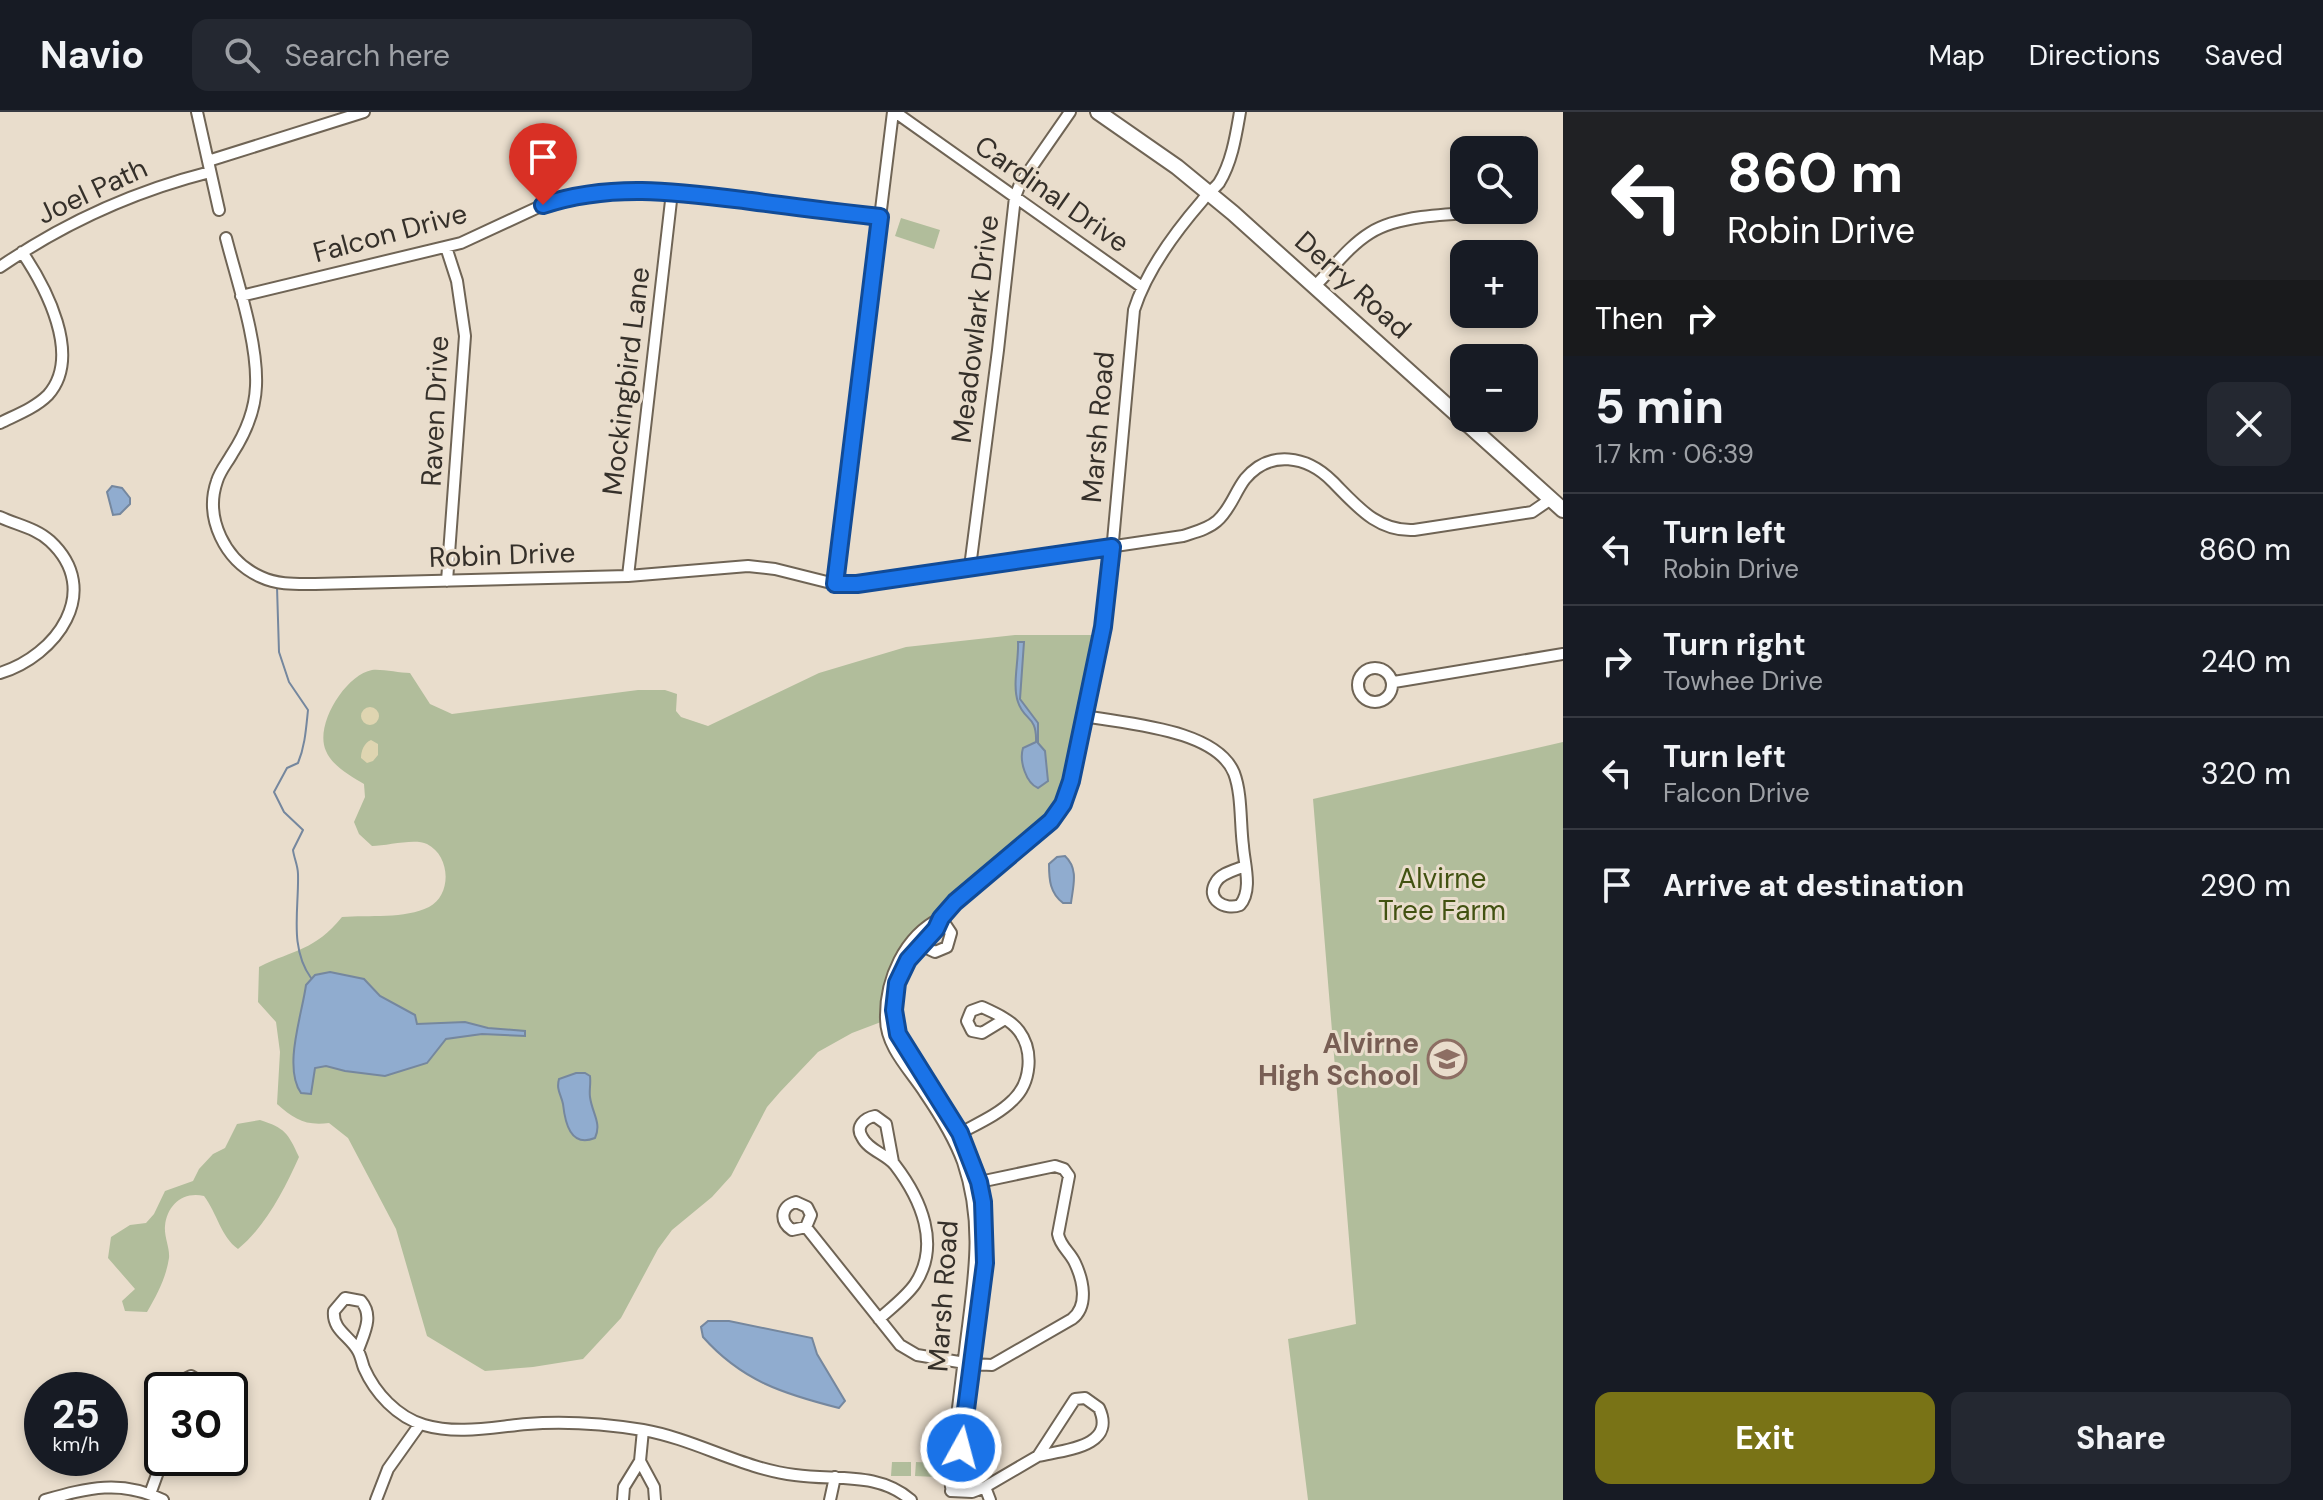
<!DOCTYPE html>
<meta charset="utf-8">
<style>
body{margin:0;font-family:"DM Sans",sans-serif;background:#242831;color:#f1f3f6;height:100vh;display:flex;flex-direction:column;font-size:30px;white-space:nowrap}
*{box-sizing:border-box;margin:0}
p{font-size:26px;color:#9ea1a6}
.icon{flex:none;width:44px;height:44px;fill:none;stroke:currentColor;stroke-width:2;stroke-linecap:round;stroke-linejoin:round}
.map{position:relative;flex:1;overflow:hidden}
.sheet{display:flex;flex-direction:column;background:#171b24;width:760px}
.sheet>*{flex:none}
.top-card{background:#202124;color:#fff;overflow:hidden}
.controls{position:absolute;left:1450px;top:24px;display:grid;gap:16px}
.controls a{display:grid;place-items:center;width:88px;height:88px;border-radius:16px;background:#171b24;box-shadow:0 4px 12px #0003;font-size:40px}
.speed{position:absolute;left:24px;top:1260px;display:flex;gap:16px;font-size:40px;font-weight:700;text-align:center}
.speed>*{display:grid;place-content:center;width:104px;height:104px;border-radius:50%;background:#171b24;box-shadow:0 4px 12px #0003;line-height:1}
.speed small{font-size:20px;font-weight:400}
.speed .limit{border:4px solid #111;border-radius:12px;background:#fff;color:#111}
.pin{position:absolute;display:grid;place-items:center;width:68px;height:68px;color:#fff;margin:-82px -34px;border-radius:50% 50% 50% 0;rotate:-45deg;box-shadow:0 0 8px #0007}
.pin .icon{rotate:45deg}
.me{position:absolute;width:88px;margin:-44px;rotate:7deg;stroke-linejoin:round;filter:drop-shadow(0 0 6px #0008)}
.turn{display:flex;align-items:center;gap:28px;height:168px;padding:0 32px;font-size:36px}
.turn .icon{width:104px;height:104px;stroke-width:2.5}
.turn b{display:block;font-size:56px;line-height:68px}
.then{display:flex;align-items:center;height:76px;padding:0 32px;background:#0003;gap:16px;font-size:30px}
.round{display:grid;place-items:center;flex:none;width:84px;height:84px;border-radius:16px;background:#242831}
.summary{display:flex;align-items:center;justify-content:space-between;height:136px;padding:0 32px}
h1{font-size:48px;font-weight:700;line-height:60px}
.cta{display:flex;gap:16px;margin-top:auto;padding:16px 32px}
.cta a{flex:1;height:92px;border-radius:16px;background:#797316;color:#fff;font-size:32px;font-weight:700;line-height:92px;text-align:center}
.cta a+a{background:#242831;color:#f1f3f6}
ul{padding:0;list-style:none}
li{display:flex;align-items:center;gap:24px;height:112px;padding:0 32px;border-top:2px solid #363941}
li div{flex:1}
li b{display:block;font-size:30px}
li em{font-style:normal}
header{display:flex;align-items:center;gap:48px;box-sizing:border-box;height:112px;padding:0 40px;background:#171b24;border-bottom:2px solid #363941}
header strong{font-size:38px}
nav{display:flex;gap:44px;margin-inline-start:auto;font-size:28px}
.search{width:560px;height:72px;background:#242831;display:flex;align-items:center;gap:20px;box-sizing:border-box;padding:0 28px;border-radius:16px;color:#9ea1a6;font-size:30px}
main{display:flex;flex:1;min-height:0}
.map>svg:first-child{display:block}
.green{fill:#b1bd9b}
.sand{fill:#dfd5b1}
.water{fill:#90accf;stroke:#75879e;stroke-width:2}
.lines{fill:none;stroke-linecap:round;stroke-linejoin:round}
.stream{stroke:#75879e;stroke-width:2}
.minor-casing{stroke:#6f6455;stroke-width:14}
.major-casing{stroke:#6f6455;stroke-width:18}
.minor{stroke:#fff;stroke-width:10}
.major{stroke:#fff;stroke-width:14}
.route-casing{stroke:#114b97;stroke-width:20}
.route{stroke:#1a73e8;stroke-width:14}
.labels{text-anchor:middle;dominant-baseline:central;stroke-width:6;stroke-linejoin:round;paint-order:stroke}
.street-label{font-size:28px;fill:#35302a;stroke:#e9ddcc}
.park-label{font-size:28px;fill:#425211;stroke:#e9ddcc}
.education-label{font-size:28px;font-weight:bold;fill:#785e54;stroke:#e9ddcc;text-anchor:end}
</style>
<header>
<strong>Navio</strong>
<div class="search"><svg class="icon" aria-label="search" viewBox="0 0 24 24"><circle cx="10" cy="10" r="6"/><path d="M15 15l6 6"/></svg>Search here</div>
<nav><a>Map</a><a>Directions</a><a>Saved</a></nav>
</header>
<main>
<div class="map">
<svg width="1563" height="1388" viewBox="0 0 1563 1388">
<rect width="100%" height="100%" fill="#e9ddcc"/>
<!-- green -->
<path class="green" d="M 901,106 L 940,118 L 934,137 L 895,124 Z
M 1015,523 L 1098,523 L 1063,685 L 1047,706 L 1033,719 C 979,764 875,831 881,910 L 852,921 L 818,940 L 780,980 L 767,995 L 731,1064 L 712,1085 L 672,1118 L 658,1137 L 621,1206 L 583,1247 L 533,1255 L 485,1259 L 427,1224 L 396,1117 L 348,1026 L 329,1011 C 305,1014 294,1007 277,992 L 280,940 L 276,910 L 258,890 L 259,855 C 295,837 314,839 342,805 C 369,803 405,807 429,795 C 452,783 451,744 427,732 C 414,726 387,734 372,734 L 359,722 L 354,710 L 365,685 L 364,672 C 351,664 332,654 326,639 C 314,614 345,563 372,558 C 383,557 399,561 410,561 L 430,592 L 452,602 L 638,578 L 665,578 L 677,582 L 676,599 L 681,605 L 708,614 L 819,561 L 906,535 Z
M 1563,630 L 1563,1388 L 1308,1388 L 1288,1227 L 1356,1212 L 1313,687 Z
M 260,1008 C 285,1016 288,1021 299,1045 C 284,1078 266,1114 238,1137 C 221,1125 217,1101 204,1084 C 183,1079 167,1093 165,1114 C 164,1125 170,1136 169,1146 C 166,1166 157,1183 147,1200 L 125,1199 L 122,1189 L 135,1177 L 108,1146 L 111,1125 L 130,1113 L 146,1111 L 154,1102 L 165,1079 L 193,1069 L 199,1057 L 213,1042 L 225,1036 L 237,1012 Z
M 892,1350 L 911,1350 L 911,1364 L 891,1364 Z
M 916,1350 L 937,1351 L 936,1365 L 915,1364 Z"/>
<!-- sand -->
<path class="sand" d="M361 604a9 9 0 1 1 18 0a9 9 0 1 1-18 0Z
M 371,628 L 378,632 L 378,643 L 373,649 L 367,651 L 361,646 C 361,639 364,631 371,628 Z"/>
<!-- water -->
<path class="water" d="M 112,374 L 122,376 L 130,386 L 130,392 L 120,402 L 113,403 L 107,380 Z
M 1018,530 L 1024,530 L 1020,587 L 1038,611 L 1038,631 L 1045,639 L 1048,669 L 1038,676 C 1026,671 1019,649 1023,636 L 1036,630 C 1037,603 1024,609 1018,590 C 1012,573 1019,548 1018,530 Z
M 1065,744 C 1079,757 1073,774 1071,791 L 1063,791 C 1050,781 1049,768 1049,752 L 1057,745 Z
M 330,860 L 364,867 L 380,884 L 415,903 L 417,912 L 465,910 L 488,916 L 525,919 L 525,924 L 482,922 L 446,927 L 427,951 L 385,964 L 345,959 L 326,954 L 315,956 L 311,982 L 301,981 C 283,955 302,903 306,873 L 315,863 Z
M 576,961 L 585,961 L 590,964 C 591,972 589,978 590,985 C 592,1001 602,1011 595,1026 C 570,1036 565,1010 563,992 C 561,982 556,978 559,967 Z
M 708,1209 L 729,1209 L 812,1226 L 817,1242 L 845,1289 L 839,1296 C 784,1282 742,1269 703,1225 L 701,1215 Z"/>
<g class="lines">
<!-- stream -->
<path class="stream" d="M 277,475 L 279,540 L 289,570 L 308,598 C 306,617 305,634 298,651 L 287,656 L 274,680 L 284,700 L 303,718 L 293,738 C 294,746 298,754 298,762 C 299,798 289,835 311,866"/>
<!-- minor casing -->
<g class="minor-casing">
<path id="minor" d="M 197,0 L 219,98
M 895,0 L 1142,175
M 208,49 L 364,0
M 226,126 C 237,169 258,230 256,274 C 255,299 245,322 232,342 C 227,351 220,359 217,369 C 204,406 225,449 261,465 C 278,473 296,472 315,472 L 628,464 L 748,454 L 775,457 L 835,472 L 857,472 L 1183,424 C 1195,420 1208,417 1217,409 C 1230,398 1235,380 1245,367 C 1270,337 1307,344 1332,369 C 1356,393 1377,420 1414,418 L 1532,400 L 1551,387
M 446,135 L 457,169 L 465,224 L 447,469
M 0,155 C 64,111 135,79 210,60
M 1316,173 C 1333,156 1349,134 1370,121 C 1401,101 1462,102 1498,100
M 241,184 L 461,131 L 543,93 L 604,79 L 630,77 L 672,80 L 880,105
M 0,311 C 16,303 35,296 48,283 C 83,244 45,174 22,140
M 0,405 C 17,413 36,416 50,429 C 104,479 56,544 0,561
M 970,455 L 998,238 L 1015,85 L 1020,72 L 1070,0
M 628,464 L 672,80
M 835,472 L 893,0
M1358 573a17 17 0 1 1 34 0a17 17 0 1 1-34 0Z
M 1394,570 L 1563,542
M 1085,604 C 1127,612 1216,617 1234,661 C 1242,682 1240,711 1243,734 C 1244,751 1253,778 1240,793 C 1225,799 1205,787 1216,770 C 1221,761 1236,758 1245,754
M 941,806 C 904,824 885,868 886,907 C 886,935 911,959 925,981 C 940,1003 954,1025 963,1050 C 984,1112 974,1166 966,1230 C 961,1274 955,1318 950,1362 L 951,1375
M 918,832 L 935,840 L 947,835 L 951,821 L 941,806
M 955,1024 C 974,1013 997,1004 1013,988 C 1031,971 1034,939 1019,919 C 1011,908 995,901 982,895 L 971,899 L 967,909 L 972,919 L 982,921 L 1005,907
M 806,1115 L 811,1103 L 807,1095 L 796,1090 C 781,1094 779,1109 792,1118 L 806,1115 L 900,1233 L 917,1243 L 971,1252 L 992,1253 L 1072,1207 C 1089,1194 1083,1168 1075,1151 C 1070,1140 1060,1134 1058,1122 L 1069,1064 L 1064,1057 L 1055,1054 L 970,1072
M 879,1207 C 891,1196 906,1185 915,1172 C 941,1133 921,1087 895,1053 C 886,1042 868,1038 862,1025 C 855,1014 865,1006 875,1004 L 886,1012 L 893,1050
M 358,1238 C 364,1221 374,1204 361,1189 L 345,1186 L 334,1199 C 332,1218 350,1224 358,1239 C 361,1244 362,1251 364,1256 C 375,1281 397,1305 424,1313 C 458,1323 493,1315 527,1312 C 565,1309 606,1312 643,1318 C 695,1327 743,1357 795,1363 C 836,1369 877,1359 911,1388
M 179,1278 L 181,1269 L 191,1264 L 201,1270 L 204,1278
M 640,1349 L 654,1375 L 655,1388
M 985,1375 L 990,1388
M 951,1379 L 957,1364 L 985,1151 L 983,1090 L 979,1070 L 960,1021 L 898,922 L 895,910 L 895,887 L 901,860 L 908,848 L 936,817 L 941,806 L 983,766 L 1040,720 L 1058,699 L 1068,681 L 1103,515 L 1109,473 L 1134,198 C 1146,160 1176,119 1202,89 C 1207,82 1214,77 1219,71 C 1232,50 1236,23 1240,0
M 951,1379 L 972,1380 L 985,1375 L 1038,1344 L 1075,1287 L 1085,1286 L 1099,1296 C 1117,1335 1064,1338 1038,1344
M 150,1382 L 163,1346
M 45,1388 C 88,1376 121,1367 163,1388
M 376,1388 L 388,1357 L 420,1312
M 623,1388 L 624,1375 L 640,1349 L 643,1318
M 830,1388 L 835,1365"/>
</g>
<!-- major casing -->
<g class="major-casing">
<path id="major" d="M 1098,0 L 1177,55 L 1233,101 L 1563,398"/>
</g>
<!-- minor -->
<use href="#minor" class="minor"/>
<!-- major -->
<use href="#major" class="major"/>
</g>
<g class="lines">
<!-- route casing -->
<g class="route-casing">
<path id="route" d="M 543,93 C 612,70 680,80 751,89 C 794,95 837,100 880,105 L 835,472 L 857,472 L 1112,435 L 1103,515 L 1071,669 L 1063,692 L 1051,709 L 955,790 L 941,806 L 936,817 L 908,848 L 897,871 L 894,898 L 898,922 L 960,1021 L 979,1070 L 983,1090 L 985,1151 L 961,1336"/>
</g>
<!-- route -->
<use href="#route" class="route"/>
</g>
<!-- icons -->
<defs>
<g id="school-ring" transform="scale(2)"><circle r="9.5" fill="#e9ddcc" stroke="#8d6e63" stroke-width="1.5"/><path d="M0-5L7-2L0 1L-7-2ZM-4 1L0 2.5L4 1V4Q0 6-4 4Z" fill="#8d6e63"/></g>
</defs>
<g fill-rule="evenodd">
<use href="#school-ring" x="1447" y="947"/>
</g>
<g class="labels">
<!-- street labels -->
<g class="street-label">
<text transform="translate(92 79) rotate(-25)">Joel Path</text>
<text transform="translate(1052 82) rotate(35)">Cardinal Drive</text>
<text transform="translate(390 121) rotate(-15)">Falcon Drive</text>
<text transform="translate(1353 173) rotate(42)">Derry Road</text>
<text transform="translate(975 217) rotate(-83)">Meadowlark Drive</text>
<text transform="translate(626 269) rotate(-83)">Mockingbird Lane</text>
<text transform="translate(435 299) rotate(-87)">Raven Drive</text>
<text transform="translate(1098 315) rotate(-85)">Marsh Road</text>
<text transform="translate(502 443) rotate(-2)">Robin Drive</text>
<text transform="translate(943 1184) rotate(-86)">Marsh Road</text>
</g>
<!-- park labels -->
<g class="park-label">
<text x="1442" y="766">Alvirne<tspan x="1442" dy="32">Tree Farm</tspan></text>
</g>
<!-- education labels -->
<g class="education-label">
<text x="1419" y="931">Alvirne<tspan x="1419" dy="32">High School</tspan></text>
</g>
</g>
</svg>
<div class="controls">
<a><svg class="icon" aria-label="search" viewBox="0 0 24 24"><circle cx="10" cy="10" r="6"/><path d="M15 15l6 6"/></svg></a>
<a>+</a>
<a>−</a>
</div>
<div class="speed"><div>25<small>km/h</small></div><div class="limit">30</div></div>
<div class="pin" style="left:543px;top:93px;background:#d93025"><svg class="icon" aria-label="arrive" viewBox="0 0 24 24"><path d="M6 21V4h12l-3 4 3 4H6"/></svg></div>
<svg class="me" style="left:961px;top:1336px" viewBox="-20 -20 40 40"><circle r="17" fill="#1a73e8" stroke="#fff" stroke-width="3"/><path d="M0-11L8 9 0 5-8 9z" fill="#fff"/></svg>
</div>
<section class="sheet">
<div class="top-card">
<div class="turn"><svg class="icon" aria-label="left" viewBox="0 0 24 24"><path d="M17 20v-9H6M10 6l-5 5 5 5"/></svg><div><b>860 m</b>Robin Drive</div></div>
<div class="then">Then<svg class="icon" aria-label="right" viewBox="0 0 24 24"><path d="M7 20v-9h11M14 6l5 5-5 5"/></svg></div>
</div>
<div class="summary"><div><h1>5 min</h1><p>1.7 km · 06:39</p></div><a class="round"><svg class="icon" aria-label="close" viewBox="0 0 24 24"><path d="M6 6l12 12M18 6L6 18"/></svg></a></div>
<ul>
<li><svg class="icon" aria-label="left" viewBox="0 0 24 24"><path d="M17 20v-9H6M10 6l-5 5 5 5"/></svg><div><b>Turn left</b><p>Robin Drive</p></div><em>860 m</em></li>
<li><svg class="icon" aria-label="right" viewBox="0 0 24 24"><path d="M7 20v-9h11M14 6l5 5-5 5"/></svg><div><b>Turn right</b><p>Towhee Drive</p></div><em>240 m</em></li>
<li><svg class="icon" aria-label="left" viewBox="0 0 24 24"><path d="M17 20v-9H6M10 6l-5 5 5 5"/></svg><div><b>Turn left</b><p>Falcon Drive</p></div><em>320 m</em></li>
<li><svg class="icon" aria-label="arrive" viewBox="0 0 24 24"><path d="M6 21V4h12l-3 4 3 4H6"/></svg><div><b>Arrive at destination</b></div><em>290 m</em></li>
</ul>
<div class="cta"><a>Exit</a><a>Share</a></div>
</section>
</main>
